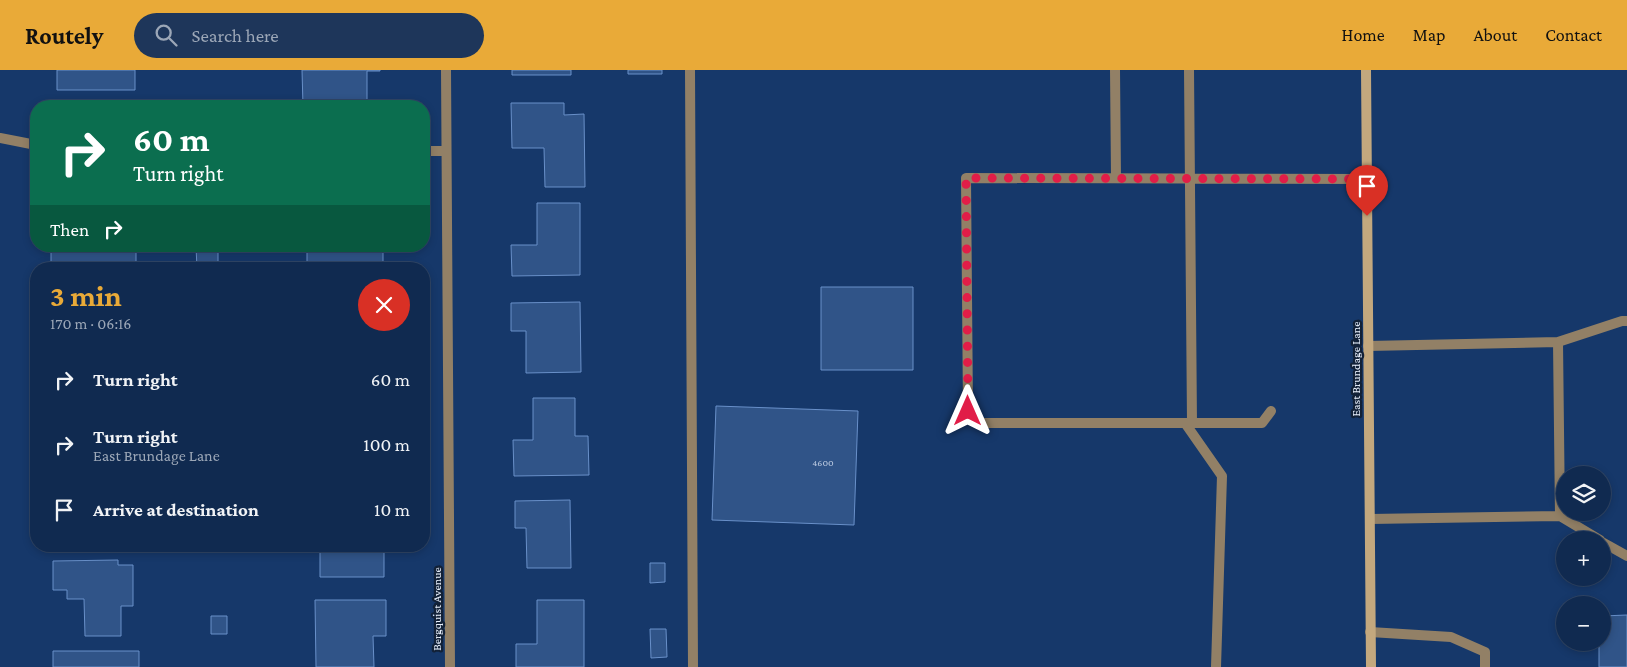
<!DOCTYPE html>
<meta charset="utf-8">
<style>
body{margin:0;font-family:"Crimson Pro",serif;background:#1e365a;color:#f1f3f6;height:100vh;display:flex;flex-direction:column;font-size:19px;white-space:nowrap}
*{box-sizing:border-box;margin:0}
p{font-size:16px;color:#9ca7b7}
.icon{flex:none;width:28px;height:28px;fill:none;stroke:currentColor;stroke-width:2;stroke-linecap:round;stroke-linejoin:round}
.map{position:relative;flex:1;overflow:hidden}
.side{position:absolute;left:30px;top:192px;width:400px;height:290px;display:flex;flex-direction:column;background:#102a50;border-radius:20px;box-shadow:0 2px 8px #0003,0 0 0 1px #304667}
.side>*{flex:none}
.banner{position:absolute;left:30px;top:30px;width:400px;height:152px;border-radius:20px;box-shadow:0 2px 8px #0003,0 0 0 1px #304667;background:#0b6e4f;color:#fff;overflow:hidden}
.buttons{position:absolute;left:1556px;top:396px;display:grid;gap:10px}
.buttons a{display:grid;place-items:center;width:55px;height:55px;border-radius:50%;background:#102a50;box-shadow:0 2px 8px #0003,0 0 0 1px #304667;font-size:25px}
.pin{position:absolute;display:grid;place-items:center;width:42px;height:42px;color:#fff;margin:-51px -21px;border-radius:50% 50% 50% 0;rotate:-45deg;box-shadow:0 0 5px #0007}
.pin .icon{rotate:45deg}
.me{position:absolute;width:55px;margin:-28px;rotate:0deg;stroke-linejoin:round;filter:drop-shadow(0 0 4px #0008)}
.turn{display:flex;align-items:center;gap:18px;height:105px;padding:0 20px;font-size:22px}
.turn .icon{width:65px;height:65px;stroke-width:2.5}
.turn b{display:block;font-size:35px;line-height:42px}
.then{display:flex;align-items:center;height:48px;padding:0 20px;background:#0003;gap:10px;font-size:19px}
.round{display:grid;place-items:center;flex:none;width:52px;height:52px;border-radius:26px;background:#1e365a}
.headline{display:flex;align-items:center;justify-content:space-between;height:85px;padding:0 20px}
h1{font-size:30px;font-weight:700;line-height:38px;color:#e9aa38}
ul{padding:0;list-style:none}
li{display:flex;align-items:center;gap:15px;height:65px;padding:0 20px}
li div{flex:1}
li b{display:block;font-size:19px}
li em{font-style:normal}
header{display:flex;align-items:center;gap:30px;box-sizing:border-box;height:70px;padding:0 25px;background:#e9aa38;color:#111}
header strong{font-size:24px}
nav{display:flex;gap:28px;margin-inline-start:auto;font-size:18px}
.search{width:350px;height:45px;background:#1e365a;display:flex;align-items:center;gap:12px;box-sizing:border-box;padding:0 18px;border-radius:28px;color:#9ca7b7;font-size:19px}
.map>svg:first-child{display:block}
.building{fill:#305488;stroke:#6990c9}
.lines{fill:none;stroke-linecap:round;stroke-linejoin:round}
.lane{stroke:#928066;stroke-width:10}
.street{stroke:#928066;stroke-width:10}
.secondary{stroke:#c3a87e;stroke-width:10}
.route{stroke:#e11d48;stroke-width:9;stroke-dasharray:0 16.2}
.labels{text-anchor:middle;dominant-baseline:central;stroke-width:4.5;stroke-linejoin:round;paint-order:stroke}
.number-label{font-size:10px;fill:#b9c8df}
.street-label{font-size:12px;fill:#e7effc;stroke:#122137}
</style>
<header>
<strong>Routely</strong>
<div class="search"><svg class="icon" aria-label="search" viewBox="0 0 24 24"><circle cx="10" cy="10" r="6"/><path d="M15 15l6 6"/></svg>Search here</div>
<nav><a>Home</a><a>Map</a><a>About</a><a>Contact</a></nav>
</header>
<div class="map">
<svg width="1627" height="597" viewBox="0 0 1627 597">
<rect width="100%" height="100%" fill="#16386a"/>
<!-- building -->
<path class="building" d="M 57,0 L 135,0 L 135,20 L 57,20 Z
M 302,0 L 380,0 L 380,1 L 367,1 L 367,35 L 303,36 Z
M 512,0 L 571,0 L 571,5 L 512,5 Z
M 628,0 L 662,0 L 662,4 L 628,4 Z
M 511,33 L 564,33 L 564,45 L 584,44 L 585,117 L 545,117 L 544,78 L 512,78 Z
M 537,133 L 580,133 L 580,205 L 512,206 L 511,175 L 537,175 Z
M 51,176 L 136,176 L 136,194 L 51,195 Z
M 196,176 L 218,176 L 218,199 L 197,199 Z
M 307,176 L 383,176 L 383,199 L 307,199 Z
M 821,217 L 913,217 L 913,300 L 821,300 Z
M 580,232 L 581,302 L 526,303 L 526,261 L 511,261 L 511,233 Z
M 533,328 L 575,328 L 575,366 L 588,366 L 589,405 L 514,406 L 513,370 L 533,370 Z
M 716,336 L 858,341 L 854,455 L 712,450 Z
M 570,430 L 571,498 L 527,498 L 526,458 L 515,458 L 515,431 Z
M 320,476 L 384,477 L 384,507 L 320,507 Z
M 118,490 L 118,495 L 133,495 L 133,536 L 121,536 L 121,566 L 85,566 L 84,529 L 67,529 L 67,520 L 53,520 L 53,491 Z
M 650,493 L 665,493 L 665,512 L 650,513 Z
M 315,530 L 386,530 L 386,566 L 373,566 L 374,597 L 316,597 Z
M 537,530 L 584,530 L 584,597 L 516,597 L 516,574 L 537,574 Z
M 1627,545 L 1627,597 L 1599,597 L 1599,572 L 1602,572 L 1602,546 Z
M 211,546 L 227,546 L 227,564 L 211,564 Z
M 650,559 L 666,559 L 667,587 L 651,588 Z
M 53,581 L 139,581 L 139,597 L 53,597 Z"/>
<g class="lines">
<!-- lane -->
<path class="lane" d="M 690,0 L 693,597
M 1115,0 L 1116,108
M 1189,0 L 1192,353 L 1262,353 L 1271,341
M 1558,272 L 1560,446
M 1368,276 L 1558,272 L 1622,251 L 1627,251
M 1185,353 L 1222,406 L 1216,597
M 1192,353 L 978,353 L 968,341 L 966,108 L 1367,109
M 1370,449 L 1560,446 L 1600,470
M 1602,472 L 1627,486
M 1370,562 L 1451,567 L 1485,582 L 1485,597"/>
<!-- street -->
<path class="street" d="M 446,0 L 450,597
M 0,68 L 36,75
M 424,81 L 446,81"/>
<!-- secondary -->
<path class="secondary" d="M 1366,0 L 1371,597"/>
</g>
<g class="lines">
<!-- route -->
<path class="route" d="M 968,341 L 966,108 L 1367,109 L 1367,146"/>
</g>
<g class="labels">
<!-- number labels -->
<g class="number-label">
<text x="823" y="392">4600</text>
</g>
<!-- street labels -->
<g class="street-label">
<text transform="translate(1356 299) rotate(-90)">East Brundage Lane</text>
<text transform="translate(437 539) rotate(-90)">Bergquist Avenue</text>
</g>
</g>
</svg>
<div class="buttons">
<a><svg class="icon" aria-label="layers" viewBox="0 0 24 24"><path d="M12 4l9 5-9 5-9-5zM3 14l9 5 9-5"/></svg></a>
<a>+</a>
<a>−</a>
</div>
<div class="pin" style="left:1367px;top:146px;background:#d93025"><svg class="icon" aria-label="arrive" viewBox="0 0 24 24"><path d="M6 21V4h12l-3 4 3 4H6"/></svg></div>
<svg class="me" style="left:968px;top:341px" viewBox="-20 -20 40 40"><path d="M0-17L14 15 0 8-14 15z" fill="#e11d48" stroke="#fff" stroke-width="4"/></svg>
<div class="banner">
<div class="turn"><svg class="icon" aria-label="right" viewBox="0 0 24 24"><path d="M7 20v-9h11M14 6l5 5-5 5"/></svg><div><b>60 m</b>Turn right</div></div>
<div class="then">Then<svg class="icon" aria-label="right" viewBox="0 0 24 24"><path d="M7 20v-9h11M14 6l5 5-5 5"/></svg></div>
</div>
<section class="side">
<div class="headline"><div><h1>3 min</h1><p>170 m · 06:16</p></div><a class="round" style="background:#d93025;color:#fff"><svg class="icon" aria-label="close" viewBox="0 0 24 24"><path d="M6 6l12 12M18 6L6 18"/></svg></a></div>
<ul>
<li><svg class="icon" aria-label="right" viewBox="0 0 24 24"><path d="M7 20v-9h11M14 6l5 5-5 5"/></svg><div><b>Turn right</b></div><em>60 m</em></li>
<li><svg class="icon" aria-label="right" viewBox="0 0 24 24"><path d="M7 20v-9h11M14 6l5 5-5 5"/></svg><div><b>Turn right</b><p>East Brundage Lane</p></div><em>100 m</em></li>
<li><svg class="icon" aria-label="arrive" viewBox="0 0 24 24"><path d="M6 21V4h12l-3 4 3 4H6"/></svg><div><b>Arrive at destination</b></div><em>10 m</em></li>
</ul>
</section>
</div>
